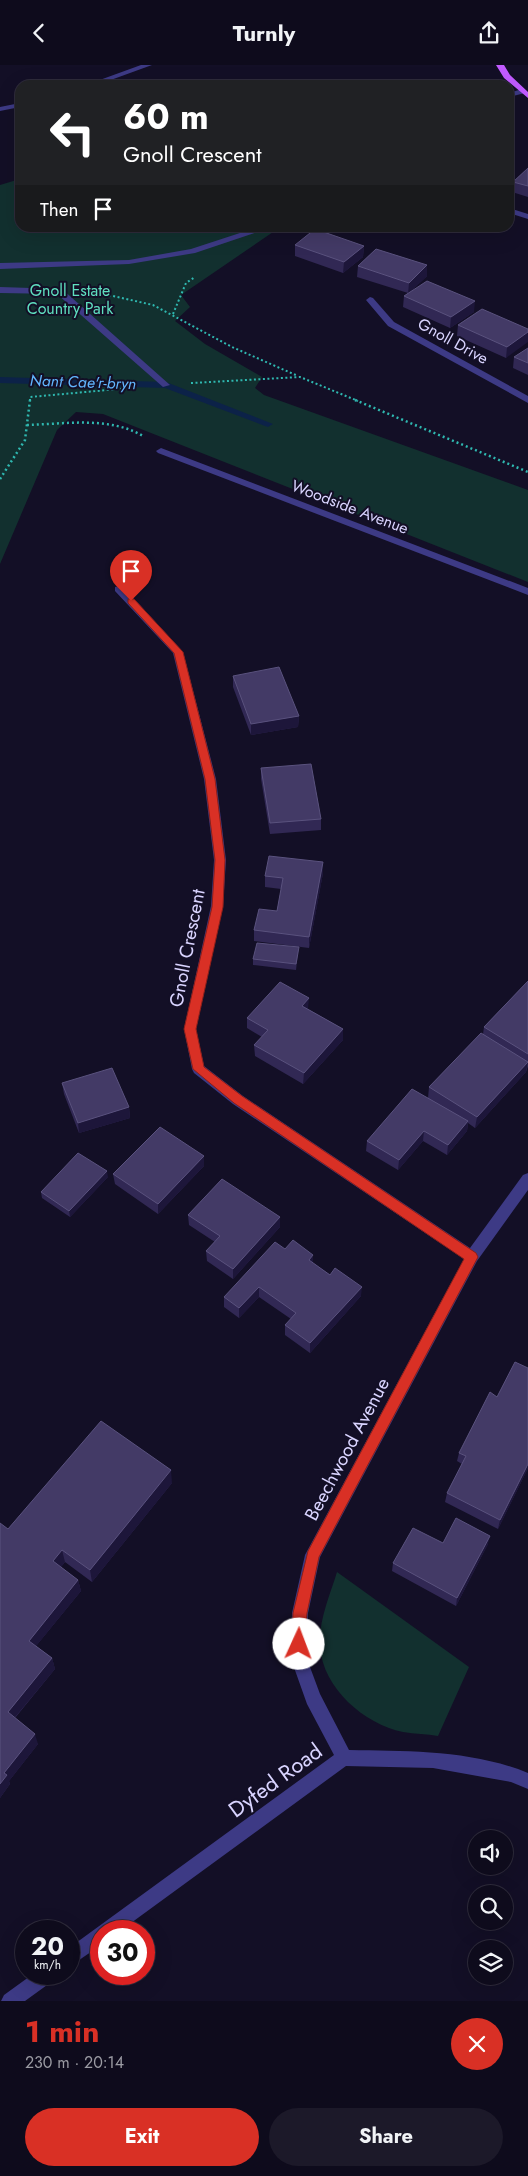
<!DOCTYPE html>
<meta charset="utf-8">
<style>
body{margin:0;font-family:Jost,sans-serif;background:#1c1929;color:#f1f3f6;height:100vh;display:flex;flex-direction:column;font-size:19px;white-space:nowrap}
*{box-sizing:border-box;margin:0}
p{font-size:16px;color:#9b9ba3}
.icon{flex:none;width:28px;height:28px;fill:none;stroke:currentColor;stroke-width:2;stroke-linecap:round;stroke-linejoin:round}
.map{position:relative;height:1936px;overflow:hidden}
.panel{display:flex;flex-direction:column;background:#0e0b1c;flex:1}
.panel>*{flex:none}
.banner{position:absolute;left:15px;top:15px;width:499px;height:152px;border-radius:15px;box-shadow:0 5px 20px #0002,0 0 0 1px #2e2b3b;background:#202124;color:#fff;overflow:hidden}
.controls{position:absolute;left:468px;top:1765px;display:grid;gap:10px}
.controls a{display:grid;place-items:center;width:45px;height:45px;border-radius:50%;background:#0e0b1c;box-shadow:0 5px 20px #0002,0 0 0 1px #2e2b3b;font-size:25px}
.speed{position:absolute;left:15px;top:1855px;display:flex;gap:10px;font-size:25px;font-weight:700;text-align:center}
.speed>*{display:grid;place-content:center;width:65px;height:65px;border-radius:50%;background:#0e0b1c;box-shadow:0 5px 20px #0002,0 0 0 1px #2e2b3b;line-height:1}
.speed small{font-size:12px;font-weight:400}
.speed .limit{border:8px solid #d22;background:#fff;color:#111}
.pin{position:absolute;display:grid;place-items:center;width:42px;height:42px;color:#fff;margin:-51px -21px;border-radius:50% 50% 50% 0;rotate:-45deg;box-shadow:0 0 5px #0007}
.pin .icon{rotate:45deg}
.me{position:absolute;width:55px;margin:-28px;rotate:2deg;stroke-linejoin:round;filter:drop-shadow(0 0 4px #0008)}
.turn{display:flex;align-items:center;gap:18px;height:105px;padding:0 25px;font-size:22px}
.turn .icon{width:65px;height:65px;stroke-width:2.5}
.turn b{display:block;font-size:35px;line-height:42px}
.then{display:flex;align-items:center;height:48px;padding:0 25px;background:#0003;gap:10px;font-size:19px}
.round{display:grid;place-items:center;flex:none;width:52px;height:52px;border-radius:26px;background:#1c1929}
.head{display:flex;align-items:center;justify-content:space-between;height:85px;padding:0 25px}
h1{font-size:30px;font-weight:700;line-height:38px;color:#d93025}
.button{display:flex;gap:10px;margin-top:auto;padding:10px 25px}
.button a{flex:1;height:58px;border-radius:30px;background:#d93025;color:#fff;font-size:20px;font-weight:700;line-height:58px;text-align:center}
.button a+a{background:#1c1929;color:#f1f3f6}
header{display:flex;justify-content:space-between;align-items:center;height:65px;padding:0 25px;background:#0e0b1c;font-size:22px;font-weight:700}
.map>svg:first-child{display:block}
.green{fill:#12302f}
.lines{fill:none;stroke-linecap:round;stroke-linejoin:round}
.stream{fill:#0c2248;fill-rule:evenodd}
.path-far1{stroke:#2fb8b0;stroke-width:2;stroke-dasharray:2 2.5;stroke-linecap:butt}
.path{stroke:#2fb8b0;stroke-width:2.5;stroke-dasharray:2 3;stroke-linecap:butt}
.minor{fill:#3d3a85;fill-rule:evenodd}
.major{fill:#c25bff;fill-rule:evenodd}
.wall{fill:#312854}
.shaded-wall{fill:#1d163a}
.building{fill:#433a66;stroke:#5a527e}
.route{fill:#d93025;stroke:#8d1f18}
.labels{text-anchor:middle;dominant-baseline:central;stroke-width:4;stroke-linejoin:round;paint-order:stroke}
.far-park-label{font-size:16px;fill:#5fe0c0;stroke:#130f26}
.far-street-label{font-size:16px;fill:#d9d4ff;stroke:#130f26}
.far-water-label{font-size:16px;font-style:italic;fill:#62b6ff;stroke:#130f26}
.street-label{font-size:19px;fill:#d9d4ff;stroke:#130f26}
.near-street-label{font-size:22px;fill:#d9d4ff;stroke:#130f26}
</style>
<header><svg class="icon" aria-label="back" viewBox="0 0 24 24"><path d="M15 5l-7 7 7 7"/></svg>Turnly<svg class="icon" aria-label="share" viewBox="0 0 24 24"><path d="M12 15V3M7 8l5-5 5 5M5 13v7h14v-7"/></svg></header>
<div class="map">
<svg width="528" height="1936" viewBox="0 0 528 1936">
<rect width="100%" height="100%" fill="#130f26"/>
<!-- green -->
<path class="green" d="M 20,114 L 20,162 L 279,163 L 181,230 L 190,242 L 175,256 L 205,279 L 262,312 L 255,323 L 264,330 L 528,425 L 528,517 L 103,349 L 76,347 L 57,365 L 0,499 L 0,120 Z
M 337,1507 L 469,1602 L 438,1671 C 427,1669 415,1669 403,1667 C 364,1659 323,1623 320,1582 C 318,1557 330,1530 337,1507 Z"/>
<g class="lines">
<!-- stream -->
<path class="stream" d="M 0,312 L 166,317 L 273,359 L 268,362 L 265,361 L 165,323 L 0,318 Z"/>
<!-- path-far1 -->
<path class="path-far1" d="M 100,228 L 153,240 L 232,282 L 298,311
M 173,249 L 186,218 L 195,212
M 191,318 L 300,312 L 358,336
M 30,336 L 30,332 L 130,323"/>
<!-- path -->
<path class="path" d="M 355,335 L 528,407
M 27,360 C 65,359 109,351 143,371
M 0,414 L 25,375 L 30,335"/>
<!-- minor -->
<path class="minor" d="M 141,0 L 152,0 L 97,20 L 86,20 Z
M 522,24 L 525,24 L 525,28 L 509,32 L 509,28 Z
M 20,38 L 20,42 L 0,46 L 0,42 Z
M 509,143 L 528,149 L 528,154 L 509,148 Z
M 258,162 L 272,162 L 195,188 L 129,199 L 0,204 L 0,198 L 129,195 L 191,184 Z
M 0,222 L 62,224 L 170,320 L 163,322 L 57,229 L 0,228 Z
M 370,232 L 373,233 L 394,257 L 528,331 L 528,338 L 388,261 L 366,235 Z
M 161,383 L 528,523 L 528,530 L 158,388 L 156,386 Z
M 119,521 L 123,522 L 183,587 L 216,714 L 226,795 L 223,841 L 196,964 L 204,1001 L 243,1031 L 470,1183 L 523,1110 L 528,1108 L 528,1125 L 477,1196 L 320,1492 L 308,1548 L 307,1594 L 320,1629 L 349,1685 C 408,1686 472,1685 528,1708 L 528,1724 L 511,1717 L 433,1703 L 346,1701 L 120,1866 L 101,1866 L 101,1880 L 69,1902 L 69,1883 L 334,1690 L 307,1639 L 291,1594 L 292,1548 L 305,1490 L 464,1194 L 233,1039 L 194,1008 L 192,1004 L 184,964 L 211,841 L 214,795 L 204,714 L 173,588 L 115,526 L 115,522 Z
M 33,1909 L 57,1909 L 54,1915 L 25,1936 L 1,1936 L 4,1930 Z"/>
<!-- major -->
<path class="major" d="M 496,0 L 504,0 L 510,10 L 528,27 L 528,33 L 504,13 Z"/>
</g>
<!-- wall -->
<path class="wall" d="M 528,103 L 528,132 L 512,127 L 513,117 Z
M 295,180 L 364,181 L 363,192 L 343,208 L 295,191 Z
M 358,201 L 427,211 L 410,227 L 474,247 L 450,263 L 403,242 L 404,231 L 408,228 L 357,212 Z
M 458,260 L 528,264 L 506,293 L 457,271 Z
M 528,283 L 528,310 L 513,303 L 514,292 Z
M 233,611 L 299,651 L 298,662 L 251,670 L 233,622 Z
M 261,703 L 321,754 L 321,765 L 270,769 L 261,714 Z
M 323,808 L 309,883 L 254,876 L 254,865 L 277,846 L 281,824 L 265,822 L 265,811 Z
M 298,888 L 296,905 L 253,900 L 253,894 Z
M 528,916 L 528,1001 L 526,1007 L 475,1063 L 468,1058 L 467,1066 L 447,1090 L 423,1076 L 398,1105 L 366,1086 L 367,1076 L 428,1033 L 429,1022 L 483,969 L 484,962 Z
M 308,944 L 343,964 L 343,975 L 303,1019 L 255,991 L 254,980 L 262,972 L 247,963 L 247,953 Z
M 62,1018 L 129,1042 L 130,1053 L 79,1068 L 64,1029 Z
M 204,1091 L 204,1101 L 158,1149 L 115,1119 L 113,1109 Z
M 108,1112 L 70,1152 L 42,1133 L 41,1127 Z
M 188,1150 L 280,1152 L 280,1162 L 233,1214 L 207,1196 L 206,1186 L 215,1177 L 189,1160 Z
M 285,1184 L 313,1198 L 361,1231 L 310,1288 L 285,1270 L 285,1260 L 291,1254 L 259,1232 L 239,1253 L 224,1242 L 224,1232 Z
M 459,1388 L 528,1403 L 498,1464 L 445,1437 L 447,1428 L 462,1399 L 457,1396 Z
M 172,1418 L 92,1517 L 65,1497 L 61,1502 L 78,1515 L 81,1526 L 36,1581 L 52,1593 L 55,1604 L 15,1653 L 38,1679 L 9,1716 L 10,1719 L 0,1733 L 8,1464 Z
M 443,1478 L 488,1479 L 456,1541 L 392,1506 L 393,1498 Z"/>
<!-- shaded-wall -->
<path class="shaded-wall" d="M 364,181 L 363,192 L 343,208 L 344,197 Z
M 427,200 L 427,211 L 408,229 L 409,218 Z
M 475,236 L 474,247 L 450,263 L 451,252 Z
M 528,267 L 528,277 L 506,293 L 507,282 Z
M 299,651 L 298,662 L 251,670 L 251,659 Z
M 323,797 L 323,808 L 309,883 L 309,872 Z
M 309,933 L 308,944 L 302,951 L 302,941 Z
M 343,964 L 343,975 L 303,1019 L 304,1008 Z
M 528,997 L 526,1007 L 475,1063 L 477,1052 Z
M 129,1042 L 130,1053 L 79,1068 L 78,1058 Z
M 468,1056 L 467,1066 L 447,1090 L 448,1080 Z
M 424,1066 L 423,1076 L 398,1105 L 399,1095 Z
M 204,1091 L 204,1101 L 158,1149 L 158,1139 Z
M 107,1106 L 108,1112 L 70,1152 L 69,1146 Z
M 280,1152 L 280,1162 L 233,1214 L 233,1204 Z
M 313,1190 L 313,1199 L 309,1195 Z
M 259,1222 L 259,1232 L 239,1253 L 239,1243 Z
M 362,1222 L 361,1231 L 310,1288 L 310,1278 Z
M 528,1399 L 528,1403 L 498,1464 L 500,1455 Z
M 171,1405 L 172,1418 L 92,1517 L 90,1505 Z
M 490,1471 L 488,1479 L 456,1541 L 457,1533 Z
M 62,1485 L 65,1497 L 56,1508 L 53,1496 Z
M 78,1515 L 81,1526 L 32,1586 L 29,1576 Z
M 52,1593 L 55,1604 L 11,1657 L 8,1647 Z
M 35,1669 L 38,1679 L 9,1716 L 10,1719 L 0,1733 L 0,1719 L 4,1708 Z"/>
<!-- building -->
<path class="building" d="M 528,103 L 528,121 L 513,117 Z
M 315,164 L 364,181 L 344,197 L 295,180 Z
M 376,184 L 427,200 L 409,218 L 358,201 Z
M 427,216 L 475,236 L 451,252 L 404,231 Z
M 482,244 L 528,264 L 528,267 L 507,282 L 458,260 Z
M 528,283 L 528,298 L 514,292 Z
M 279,602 L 299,651 L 251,659 L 233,611 Z
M 311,699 L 321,754 L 270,758 L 261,703 Z
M 269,791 L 323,797 L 309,872 L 254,865 L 259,844 L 277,846 L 283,813 L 265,811 Z
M 257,878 L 299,882 L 296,899 L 253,894 Z
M 528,916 L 528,989 L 484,962 Z
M 280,917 L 309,933 L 302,941 L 343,964 L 304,1008 L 254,980 L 268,965 L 247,953 Z
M 481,968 L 528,997 L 477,1052 L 429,1022 Z
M 112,1003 L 129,1042 L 78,1058 L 62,1018 Z
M 412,1024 L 468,1056 L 448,1080 L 424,1066 L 399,1095 L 367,1076 Z
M 160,1062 L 204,1091 L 158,1139 L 113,1109 Z
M 78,1088 L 107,1106 L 69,1146 L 41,1127 Z
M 222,1114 L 280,1152 L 233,1204 L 206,1186 L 220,1171 L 188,1150 Z
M 293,1175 L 313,1190 L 309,1195 L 330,1210 L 335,1203 L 362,1222 L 310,1278 L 285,1260 L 296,1248 L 259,1222 L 239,1243 L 224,1232 L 275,1177 L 285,1184 Z
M 515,1297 L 528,1303 L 528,1399 L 500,1455 L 447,1428 L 466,1391 L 459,1388 L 490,1327 L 497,1332 Z
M 101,1356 L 171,1405 L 90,1505 L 62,1485 L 53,1496 L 78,1515 L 29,1576 L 52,1593 L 8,1647 L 35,1669 L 4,1708 L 7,1710 L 0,1719 L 0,1458 L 8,1464 Z
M 456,1453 L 490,1471 L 457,1533 L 393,1498 L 413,1463 L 443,1478 Z"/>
<!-- route -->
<path class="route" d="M 128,534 L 134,534 L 183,587 L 215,714 L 225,795 L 223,842 L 196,964 L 204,1002 L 242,1031 L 476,1188 L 478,1192 L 319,1492 L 307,1548 L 304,1584 L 299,1586 L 294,1584 L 292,1579 L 293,1548 L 308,1486 L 464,1194 L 234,1038 L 193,1004 L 184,964 L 212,842 L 215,795 L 205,714 L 174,588 L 128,538 Z"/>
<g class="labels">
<!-- far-park labels -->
<g class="far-park-label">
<text x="70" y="225">Gnoll Estate<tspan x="70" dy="18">Country Park</tspan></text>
</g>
<!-- far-street labels -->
<g class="far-street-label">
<text transform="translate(453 276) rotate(29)">Gnoll Drive</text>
<text transform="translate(350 442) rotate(21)">Woodside Avenue</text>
</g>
<!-- far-water labels -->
<g class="far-water-label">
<text transform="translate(83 317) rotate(2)">Nant Cae'r-bryn</text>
</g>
<!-- street labels -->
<g class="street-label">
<text transform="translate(187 883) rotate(-79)">Gnoll Crescent</text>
<text transform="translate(347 1384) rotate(-62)">Beechwood Avenue</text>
</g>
<!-- near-street labels -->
<g class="near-street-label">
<text transform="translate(275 1715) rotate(-36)">Dyfed Road</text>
</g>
</g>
</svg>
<div class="controls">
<a><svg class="icon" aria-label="sound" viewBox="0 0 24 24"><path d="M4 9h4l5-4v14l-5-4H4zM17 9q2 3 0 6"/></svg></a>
<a><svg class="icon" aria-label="search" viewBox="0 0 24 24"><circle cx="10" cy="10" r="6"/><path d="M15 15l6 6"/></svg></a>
<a><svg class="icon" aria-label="layers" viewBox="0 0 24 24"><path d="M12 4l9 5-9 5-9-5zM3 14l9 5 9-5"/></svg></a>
</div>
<div class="speed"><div>20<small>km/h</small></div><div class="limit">30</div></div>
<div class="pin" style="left:131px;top:536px;background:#d93025"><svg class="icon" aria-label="arrive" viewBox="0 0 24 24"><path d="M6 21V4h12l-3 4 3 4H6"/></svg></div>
<svg class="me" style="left:299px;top:1579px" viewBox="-20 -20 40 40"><circle r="19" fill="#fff"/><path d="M0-13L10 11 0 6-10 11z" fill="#d93025"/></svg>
<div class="banner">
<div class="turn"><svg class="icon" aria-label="left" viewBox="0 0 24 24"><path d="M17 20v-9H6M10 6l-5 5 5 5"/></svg><div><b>60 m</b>Gnoll Crescent</div></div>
<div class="then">Then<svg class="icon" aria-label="arrive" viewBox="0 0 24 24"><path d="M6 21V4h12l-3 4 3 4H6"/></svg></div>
</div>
</div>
<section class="panel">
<div class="head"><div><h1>1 min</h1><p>230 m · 20:14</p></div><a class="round" style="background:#d93025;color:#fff"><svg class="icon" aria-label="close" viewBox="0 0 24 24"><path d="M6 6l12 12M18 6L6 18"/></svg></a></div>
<div class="button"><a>Exit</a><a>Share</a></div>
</section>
